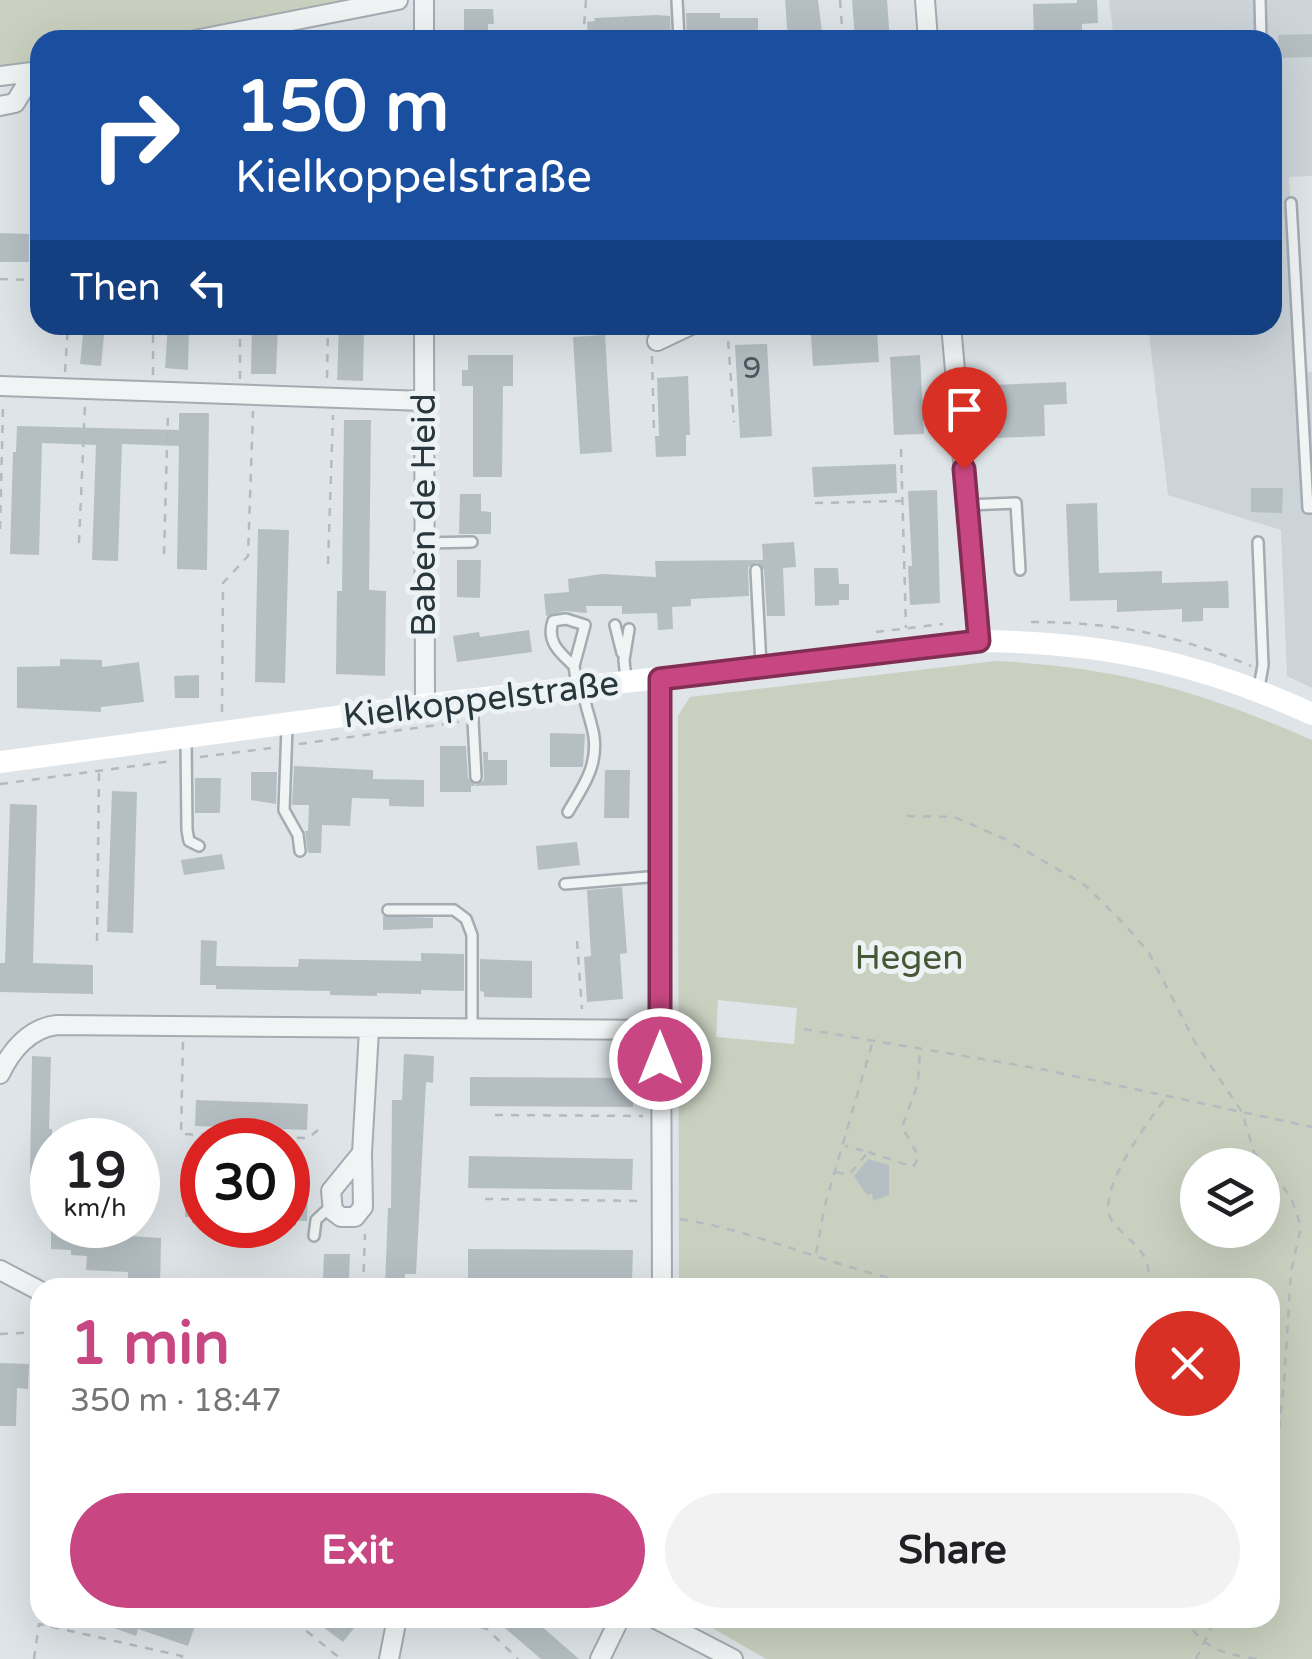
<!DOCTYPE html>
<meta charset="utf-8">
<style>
body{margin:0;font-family:"Varela Round",sans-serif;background:#f2f2f2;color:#202124;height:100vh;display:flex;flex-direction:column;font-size:38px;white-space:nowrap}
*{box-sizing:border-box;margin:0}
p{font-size:32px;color:#757577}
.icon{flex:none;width:55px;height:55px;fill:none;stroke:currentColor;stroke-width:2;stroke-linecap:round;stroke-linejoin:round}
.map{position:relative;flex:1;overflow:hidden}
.panel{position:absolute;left:30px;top:1278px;width:1250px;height:350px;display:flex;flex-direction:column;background:#fff;border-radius:30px;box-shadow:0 10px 40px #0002}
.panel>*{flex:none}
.hud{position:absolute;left:30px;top:30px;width:1252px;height:305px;border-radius:30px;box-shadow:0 10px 40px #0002;background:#1a4fa0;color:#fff;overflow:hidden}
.tools{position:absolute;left:1180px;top:1148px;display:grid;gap:20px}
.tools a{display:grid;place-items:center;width:100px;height:100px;border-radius:50%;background:#fff;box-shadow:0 10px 40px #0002;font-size:50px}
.speed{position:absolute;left:30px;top:1118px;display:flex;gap:20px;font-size:50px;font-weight:700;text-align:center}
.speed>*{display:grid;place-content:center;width:130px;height:130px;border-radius:50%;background:#fff;box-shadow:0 10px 40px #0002;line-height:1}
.speed small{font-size:25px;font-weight:400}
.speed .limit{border:15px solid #d22;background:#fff;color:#111}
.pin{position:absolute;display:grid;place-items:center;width:85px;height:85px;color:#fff;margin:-102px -42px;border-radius:50% 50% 50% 0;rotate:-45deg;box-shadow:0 0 10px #0007}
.pin .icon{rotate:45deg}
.me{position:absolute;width:110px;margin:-55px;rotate:0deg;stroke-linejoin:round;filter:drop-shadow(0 0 8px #0008)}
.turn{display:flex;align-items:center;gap:35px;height:210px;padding:0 40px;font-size:45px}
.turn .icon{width:130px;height:130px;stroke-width:2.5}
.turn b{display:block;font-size:70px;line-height:85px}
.then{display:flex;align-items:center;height:95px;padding:0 40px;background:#0003;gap:20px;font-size:38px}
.round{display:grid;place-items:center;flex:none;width:105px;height:105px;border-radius:52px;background:#f2f2f2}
.summary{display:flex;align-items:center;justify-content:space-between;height:170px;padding:0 40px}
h1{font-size:60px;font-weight:700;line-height:75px;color:#c84782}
.cta{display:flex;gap:20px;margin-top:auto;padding:20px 40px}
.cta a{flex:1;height:115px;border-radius:60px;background:#c84782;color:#fff;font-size:40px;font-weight:700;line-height:115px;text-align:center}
.cta a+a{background:#f2f2f2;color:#202124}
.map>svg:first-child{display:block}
.built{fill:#ccd4d9}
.green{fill:#c9d0bf;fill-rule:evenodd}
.building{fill:#b5bfc3}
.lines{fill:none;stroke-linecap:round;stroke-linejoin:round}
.lane-casing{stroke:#a4acb1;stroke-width:14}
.street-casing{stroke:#a4acb1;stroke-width:22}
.path{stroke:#b4bbbe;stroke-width:2.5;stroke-dasharray:8 8;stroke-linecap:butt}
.lane{stroke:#f0f4f5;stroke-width:9}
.street{stroke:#f0f4f5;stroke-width:18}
.secondary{stroke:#fff;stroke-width:22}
.route-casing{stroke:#822e54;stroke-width:25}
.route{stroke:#c84782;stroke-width:18}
.labels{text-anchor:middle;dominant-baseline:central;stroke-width:10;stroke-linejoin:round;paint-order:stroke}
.number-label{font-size:30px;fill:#4b585e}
.street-label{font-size:35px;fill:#28363d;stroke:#edf3f5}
.park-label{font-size:35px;fill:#475836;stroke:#edf3f5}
</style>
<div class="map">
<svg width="1312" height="1659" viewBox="0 0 1312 1659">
<rect width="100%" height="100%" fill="#dee4e7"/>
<!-- built -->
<path class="built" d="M 1109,0 L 1312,0 L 1312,176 L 1289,177 L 1300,371 L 1312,372 L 1312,688 L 1287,676 L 1281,530 L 1168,495 L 1148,325 L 1272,325 L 1272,40 L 1114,40 Z"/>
<!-- green -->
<path class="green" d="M 0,0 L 343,0 L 157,40 L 40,40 L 40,64 L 0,72 Z
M 996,661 C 1117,667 1201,691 1312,740 L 1312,1659 L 766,1659 L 695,1618 L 1270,1618 L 1270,1288 L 679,1287 L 678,716 L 690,697 ZM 718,1000 L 797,1008 L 794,1044 L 716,1037 ZM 1198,1165 L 1262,1165 L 1262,1230 L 1198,1230 Z"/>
<!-- building -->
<path class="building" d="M 785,0 L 818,0 L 823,40 L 788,40 Z
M 852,0 L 887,0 L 890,40 L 855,40 Z
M 1077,0 L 1097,0 L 1098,23 L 1082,24 L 1082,40 L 1034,40 L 1033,4 L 1077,3 Z
M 464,9 L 493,9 L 494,24 L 488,24 L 488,40 L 464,40 Z
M 686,13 L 720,13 L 720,18 L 758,18 L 758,40 L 687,40 Z
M 656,15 L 670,16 L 671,40 L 588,40 L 587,22 L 595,21 L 594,18 Z
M 1312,34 L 1312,57 L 1279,58 L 1278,35 Z
M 0,233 L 29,234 L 29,262 L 0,262 Z
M 84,325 L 105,325 L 101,366 L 80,364 Z
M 168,325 L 189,325 L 188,370 L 165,368 Z
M 252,325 L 278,325 L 276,374 L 251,374 Z
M 339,325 L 364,325 L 363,381 L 337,380 Z
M 877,331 L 879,362 L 813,366 L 811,335 Z
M 605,335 L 612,452 L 580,454 L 573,337 Z
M 767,344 L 772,436 L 740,438 L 735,345 Z
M 468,355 L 513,355 L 513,386 L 503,386 L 502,477 L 473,477 L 473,386 L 462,386 L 462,370 L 468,370 Z
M 920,355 L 924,434 L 894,435 L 890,357 Z
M 688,376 L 690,435 L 686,435 L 686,456 L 656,457 L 655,436 L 659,436 L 657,378 Z
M 1066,382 L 1067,404 L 1044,405 L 1045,436 L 996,438 L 994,385 Z
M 179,413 L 209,413 L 207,570 L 177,569 L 179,446 L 122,444 L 118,561 L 92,560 L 96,445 L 42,443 L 39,555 L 10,554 L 13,452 L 16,452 L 17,426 L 179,430 Z
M 344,420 L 371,420 L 369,590 L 386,591 L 385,676 L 336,674 L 337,591 L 342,591 Z
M 896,464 L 897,493 L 814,497 L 812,467 Z
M 1251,488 L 1283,488 L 1282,513 L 1251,512 Z
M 937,490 L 940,603 L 910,605 L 908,566 L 912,566 L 908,491 Z
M 460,494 L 481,494 L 481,511 L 491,512 L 491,534 L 459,534 Z
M 1097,503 L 1099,573 L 1162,571 L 1162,583 L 1228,581 L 1229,608 L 1203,608 L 1203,621 L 1182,622 L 1182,609 L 1117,612 L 1117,600 L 1070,601 L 1066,504 Z
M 258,529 L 289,530 L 285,683 L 255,682 Z
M 794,542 L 796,567 L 783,568 L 785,616 L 767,616 L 764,570 L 757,562 L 748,567 L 749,596 L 691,599 L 691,606 L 672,607 L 673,629 L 658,630 L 657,613 L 622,614 L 622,606 L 586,606 L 587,613 L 565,611 L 546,616 L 544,594 L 569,592 L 568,579 L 602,574 L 656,577 L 655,561 L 763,560 L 762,544 Z
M 457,560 L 481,560 L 480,598 L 457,597 Z
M 814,568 L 838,568 L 839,584 L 849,584 L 849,600 L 839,600 L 839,605 L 815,606 Z
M 529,630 L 532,652 L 457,662 L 453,636 L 479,632 L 480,637 Z
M 60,659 L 102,660 L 102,667 L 139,662 L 144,702 L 101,707 L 101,712 L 17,708 L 17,667 L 60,666 Z
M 199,675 L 199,698 L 175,698 L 174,676 Z
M 550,733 L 585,734 L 583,767 L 550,767 Z
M 440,746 L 466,746 L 468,778 L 475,785 L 484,780 L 483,752 L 488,752 L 488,760 L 507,760 L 507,785 L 471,786 L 471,792 L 440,792 Z
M 294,766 L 373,770 L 373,779 L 424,780 L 424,807 L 389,806 L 389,799 L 352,798 L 350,826 L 322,825 L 321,853 L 308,853 L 305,831 L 308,831 L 309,805 L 292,805 Z
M 605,770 L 630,770 L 629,818 L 604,818 Z
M 251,772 L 277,772 L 276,804 L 251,800 Z
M 195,778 L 221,778 L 220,813 L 195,813 Z
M 112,791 L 137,792 L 133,933 L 107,932 Z
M 10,804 L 37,805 L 33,963 L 93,965 L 93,994 L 0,992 L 0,963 L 5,963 Z
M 577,842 L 580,865 L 538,870 L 536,846 Z
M 222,854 L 225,869 L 184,875 L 181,860 Z
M 622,887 L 627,953 L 620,954 L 623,999 L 587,1002 L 584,957 L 591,956 L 587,890 Z
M 383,916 L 433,918 L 433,928 L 383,930 Z
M 201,940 L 217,941 L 216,966 L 298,967 L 299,959 L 421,961 L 421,953 L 464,954 L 464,991 L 421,990 L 421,994 L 377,993 L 377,996 L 330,995 L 330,991 L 216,989 L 216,985 L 200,985 Z
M 480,959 L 532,961 L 532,998 L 484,997 L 484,992 L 480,991 Z
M 404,1054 L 434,1056 L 433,1083 L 426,1082 L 416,1274 L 405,1274 L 404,1288 L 385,1288 L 388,1208 L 391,1208 L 392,1100 L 402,1100 Z
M 32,1056 L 51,1057 L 49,1129 L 52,1129 L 52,1199 L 37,1199 L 38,1173 L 30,1173 Z
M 470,1077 L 633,1078 L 633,1107 L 470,1106 Z
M 196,1100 L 308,1104 L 307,1130 L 195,1126 Z
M 469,1156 L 633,1159 L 632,1190 L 468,1188 Z
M 868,1159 L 889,1165 L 889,1195 L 873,1201 L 872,1193 L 867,1195 L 854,1176 Z
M 186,1186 L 202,1187 L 202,1217 L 185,1217 Z
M 288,1190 L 308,1191 L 307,1221 L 288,1220 Z
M 51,1231 L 161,1238 L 160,1288 L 142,1288 L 142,1282 L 128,1282 L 128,1272 L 86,1270 L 87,1256 L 71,1255 L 71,1250 L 51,1249 Z
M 468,1249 L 633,1250 L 632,1280 L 468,1278 Z
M 324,1254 L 350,1254 L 349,1279 L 323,1278 Z
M 0,1363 L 29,1364 L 28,1389 L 17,1388 L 16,1426 L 0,1426 Z
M 87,1618 L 189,1618 L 197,1620 L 188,1646 L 138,1629 L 136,1636 Z
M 311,1618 L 362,1618 L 343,1642 Z
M 493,1618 L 532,1618 L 579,1659 L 541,1659 Z"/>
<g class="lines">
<!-- lane casing -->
<g class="lane-casing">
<path id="lane" d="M 677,0 L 679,40
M 1260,0 L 1261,40
M 1291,203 L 1308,508 L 1312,508
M 967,505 L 1016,503 L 1020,570
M 1258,542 L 1263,665 L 1259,688
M 424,543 L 472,542
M 756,570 L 761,665
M 615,625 L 622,653
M 574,666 C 560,653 546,642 553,621 L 566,619 L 585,625 L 574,666 L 577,686
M 626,680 L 624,660 L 629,629
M 472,702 L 476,777
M 287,727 L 284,810 L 298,835 L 300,851
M 186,741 L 187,830 L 189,841 L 199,846
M 568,812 C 582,788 598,767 594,737 C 592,722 585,707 583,690
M 565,884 L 660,876
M 388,910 L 454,910 L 466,919 L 472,935 L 472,1029
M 314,1236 L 316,1220 L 331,1206"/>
</g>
<!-- street casing -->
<g class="street-casing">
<path id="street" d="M 424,0 L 424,40
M 925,0 L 928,40
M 195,40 L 398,0
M 0,76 L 40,71
M 0,106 L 15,103 L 34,72
M 424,325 L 425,705
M 951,325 L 979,641
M 657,341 L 691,325
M 0,386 L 424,401
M 660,679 L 662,1288
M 0,1074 C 11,1050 30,1028 57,1025 L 659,1030
M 362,1153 L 331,1191 L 333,1211 L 341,1217 L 355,1217 L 363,1207 L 362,1153 L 369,1030
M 0,1270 L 40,1291
M 654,1618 L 733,1659
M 389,1659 L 397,1618
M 600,1659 L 620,1618"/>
</g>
<!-- path -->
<path class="path" d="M 840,0 L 843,40
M 583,40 L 586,0
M 0,279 L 28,280
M 727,325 L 734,422
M 652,356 L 654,432
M 65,372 L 68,325
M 153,375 L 153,325
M 327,378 L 328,325
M 240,379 L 240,325
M 901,449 L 906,628
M 815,503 L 901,501
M 0,529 L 3,406
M 79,543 L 85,405
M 164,554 L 168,411
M 328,564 L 333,415
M 1031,622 C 1113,622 1175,634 1251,666
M 876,632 L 943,624
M 222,712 L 223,583 L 248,556 L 253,411
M 299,744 L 459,722
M 200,757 L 271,748
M 0,784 L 172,761
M 907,816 L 954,817 L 1007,840 L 1085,885 L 1126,926 L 1149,953 L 1196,1044 L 1242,1112 L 1254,1152 L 1291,1197 L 1301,1227 L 1291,1272 L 1284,1383 L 1270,1513
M 97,941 L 99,772
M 577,941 L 582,1009
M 804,1029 L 1041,1069 L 1312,1127
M 183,1042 L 181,1134 L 308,1138 L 323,1126
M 495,1115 L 643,1116
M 868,1152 L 913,1167 L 919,1157 L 902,1127 L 918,1083 L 920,1051
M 836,1172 L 849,1175 L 868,1152 L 845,1146
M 485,1199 L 643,1201
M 680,1219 C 770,1233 854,1278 945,1288
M 192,1222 L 202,1222
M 288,1224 L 301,1225
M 816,1253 L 825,1205 L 872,1044
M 363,1288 L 365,1234
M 1149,1288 C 1151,1248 1134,1248 1113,1222 C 1091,1195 1150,1120 1167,1096
M 0,1334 L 40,1332
M 450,1618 L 487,1629 L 518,1659
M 1182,1618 C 1208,1649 1217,1653 1258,1659
M 294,1621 L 341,1659
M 34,1659 L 39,1624 L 182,1656 L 181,1659
M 1196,1659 L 1216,1618"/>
<!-- lane -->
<use href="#lane" class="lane"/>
<!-- street -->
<use href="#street" class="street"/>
<!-- secondary -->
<path class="secondary" d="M 0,762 L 425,705 L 979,641 C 1102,642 1200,662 1312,714"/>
</g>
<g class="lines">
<!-- route casing -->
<g class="route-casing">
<path id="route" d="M 660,1059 L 660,679 L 979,641 L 964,469"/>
</g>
<!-- route -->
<use href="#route" class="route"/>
</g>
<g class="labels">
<!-- number labels -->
<g class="number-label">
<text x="752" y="368">9</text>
</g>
<!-- street labels -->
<g class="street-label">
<text transform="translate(424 515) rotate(-90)">Baben de Heid</text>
<text transform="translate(481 700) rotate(-7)">Kielkoppelstraße</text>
</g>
<!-- park labels -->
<g class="park-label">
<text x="909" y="958">Hegen</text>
</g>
</g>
</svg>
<div class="tools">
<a><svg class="icon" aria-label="layers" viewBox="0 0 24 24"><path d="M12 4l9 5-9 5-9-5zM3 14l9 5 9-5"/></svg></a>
</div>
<div class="speed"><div>19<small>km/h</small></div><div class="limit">30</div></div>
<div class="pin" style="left:964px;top:469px;background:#d93025"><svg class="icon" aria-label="arrive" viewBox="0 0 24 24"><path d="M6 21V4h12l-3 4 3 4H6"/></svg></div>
<svg class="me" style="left:660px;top:1059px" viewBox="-20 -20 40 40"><circle r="17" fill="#c84782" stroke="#fff" stroke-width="3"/><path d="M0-11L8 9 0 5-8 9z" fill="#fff"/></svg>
<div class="hud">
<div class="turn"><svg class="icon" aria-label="right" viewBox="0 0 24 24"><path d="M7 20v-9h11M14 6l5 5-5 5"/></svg><div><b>150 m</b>Kielkoppelstraße</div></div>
<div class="then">Then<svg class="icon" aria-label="left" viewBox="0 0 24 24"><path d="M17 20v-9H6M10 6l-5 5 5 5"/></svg></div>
</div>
<section class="panel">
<div class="summary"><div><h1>1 min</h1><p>350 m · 18:47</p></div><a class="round" style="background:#d93025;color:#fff"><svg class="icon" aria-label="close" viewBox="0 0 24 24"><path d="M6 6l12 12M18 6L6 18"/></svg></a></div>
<div class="cta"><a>Exit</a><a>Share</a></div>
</section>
</div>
